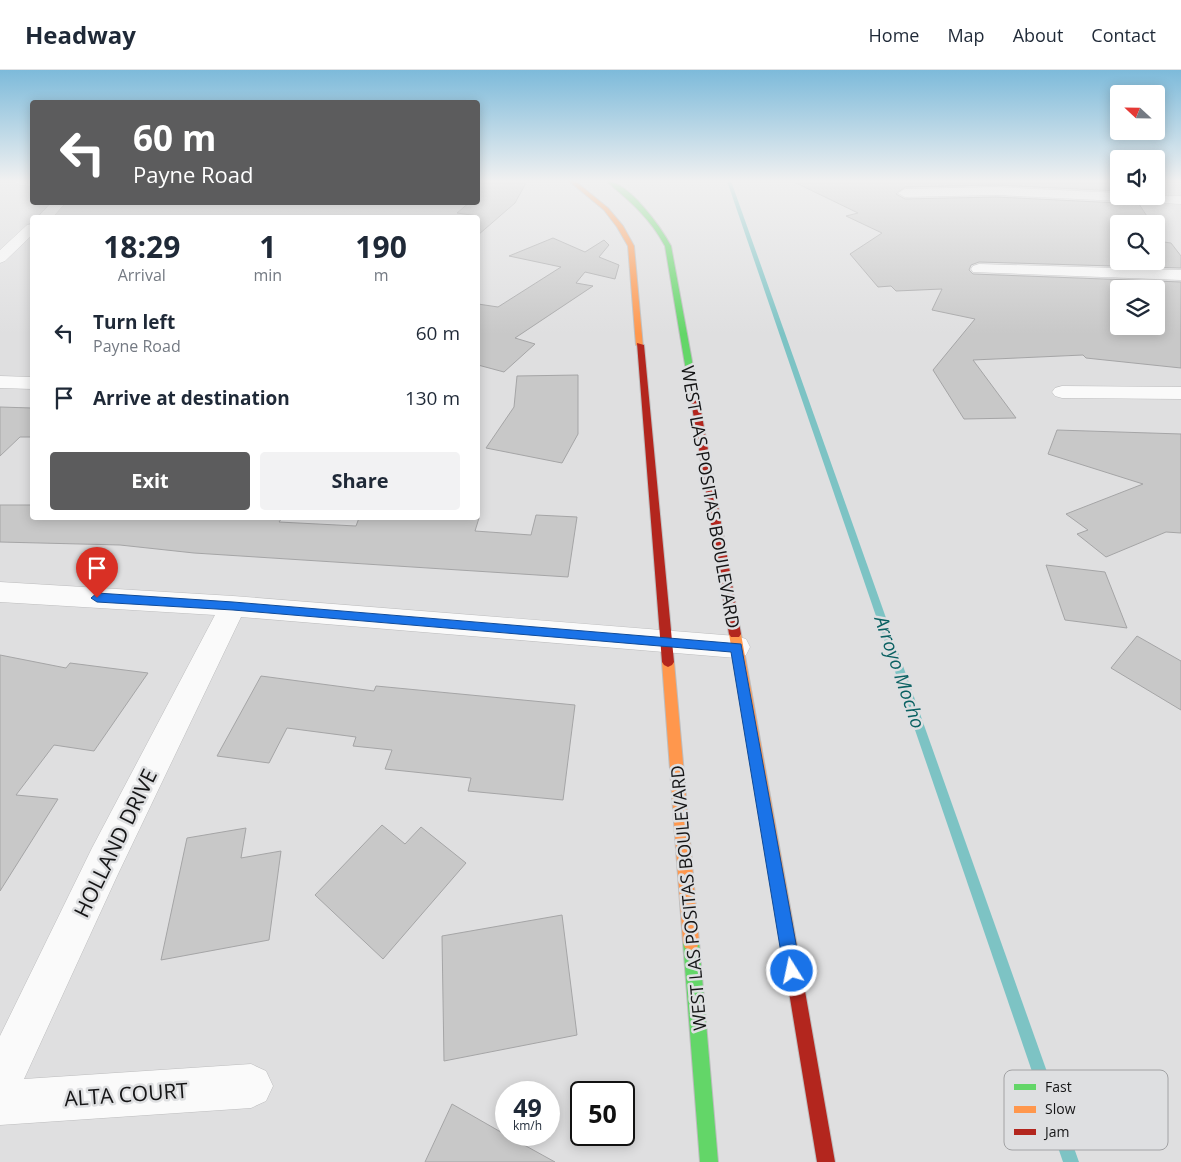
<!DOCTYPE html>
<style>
body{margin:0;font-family:"Open Sans",sans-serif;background:#f2f2f3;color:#1f2937;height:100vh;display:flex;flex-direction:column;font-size:19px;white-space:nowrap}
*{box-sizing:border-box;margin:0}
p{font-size:16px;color:#747a83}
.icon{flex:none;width:28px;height:28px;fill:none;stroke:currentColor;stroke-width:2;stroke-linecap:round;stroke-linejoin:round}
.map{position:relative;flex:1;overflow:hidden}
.sheet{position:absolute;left:30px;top:145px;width:450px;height:305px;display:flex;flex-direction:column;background:#fff;border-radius:5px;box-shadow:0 2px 12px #0003}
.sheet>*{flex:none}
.banner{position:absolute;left:30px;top:30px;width:450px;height:105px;border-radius:5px;box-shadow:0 2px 12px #0003;background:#5c5c5d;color:#fff;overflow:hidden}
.needle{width:32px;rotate:292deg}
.fabs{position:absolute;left:1110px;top:15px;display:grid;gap:10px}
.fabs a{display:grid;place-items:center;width:55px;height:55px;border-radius:5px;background:#fff;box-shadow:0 2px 12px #0003;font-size:25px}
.speed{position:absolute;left:495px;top:1011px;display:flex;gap:10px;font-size:25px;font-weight:700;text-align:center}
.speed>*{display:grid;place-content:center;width:65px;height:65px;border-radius:50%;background:#fff;box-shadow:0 2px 12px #0003;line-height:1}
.speed small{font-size:12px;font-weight:400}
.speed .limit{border:2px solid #111;border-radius:8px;background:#fff;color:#111}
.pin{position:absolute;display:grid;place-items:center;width:42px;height:42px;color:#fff;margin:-51px -21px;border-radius:50% 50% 50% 0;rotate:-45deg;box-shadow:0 0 5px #0007}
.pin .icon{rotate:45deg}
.me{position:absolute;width:55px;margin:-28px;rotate:350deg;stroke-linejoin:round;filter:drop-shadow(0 0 4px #0008)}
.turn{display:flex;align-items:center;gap:18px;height:105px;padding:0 20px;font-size:22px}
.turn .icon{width:65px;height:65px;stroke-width:2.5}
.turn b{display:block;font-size:35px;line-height:42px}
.eta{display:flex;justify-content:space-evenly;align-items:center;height:85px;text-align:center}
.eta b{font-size:30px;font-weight:700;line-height:35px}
.action{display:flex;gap:10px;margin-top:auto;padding:10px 20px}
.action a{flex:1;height:58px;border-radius:5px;background:#5c5c5d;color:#fff;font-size:20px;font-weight:700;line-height:58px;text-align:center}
.action a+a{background:#f2f2f3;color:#1f2937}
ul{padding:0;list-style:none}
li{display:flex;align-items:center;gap:15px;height:65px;padding:0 20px}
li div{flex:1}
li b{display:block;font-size:19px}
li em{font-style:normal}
header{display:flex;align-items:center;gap:30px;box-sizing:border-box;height:70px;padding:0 25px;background:#fff;border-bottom:1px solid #e0e1e3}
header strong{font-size:24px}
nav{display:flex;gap:28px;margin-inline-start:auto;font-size:18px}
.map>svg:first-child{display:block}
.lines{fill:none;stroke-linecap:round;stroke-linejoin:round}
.stream{fill:#7dc3c4;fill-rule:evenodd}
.building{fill:#c8c8c8;stroke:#a5a5a6;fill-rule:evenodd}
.street-casing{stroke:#bdbdbe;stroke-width:1}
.fast-casing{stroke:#bdbdbe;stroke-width:2}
.slow-casing{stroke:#bdbdbe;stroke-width:2}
.jam-casing{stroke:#bdbdbe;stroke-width:2}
.street{fill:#fafafa;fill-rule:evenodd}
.fast{fill:#63d668;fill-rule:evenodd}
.slow{fill:#ff974d;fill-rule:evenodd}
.jam{fill:#b3261e;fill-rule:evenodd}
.route{fill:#1a73e8;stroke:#114b97}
.labels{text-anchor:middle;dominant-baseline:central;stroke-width:5;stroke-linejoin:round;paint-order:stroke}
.street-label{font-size:18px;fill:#151516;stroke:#dedfe1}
.water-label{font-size:19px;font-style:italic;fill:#0a6162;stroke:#dedfe1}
.near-street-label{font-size:21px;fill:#151516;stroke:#dedfe1}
.key{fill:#dedfe1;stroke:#a2a2a4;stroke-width:1}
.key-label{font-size:14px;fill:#151516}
</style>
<header>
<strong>Headway</strong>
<nav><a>Home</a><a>Map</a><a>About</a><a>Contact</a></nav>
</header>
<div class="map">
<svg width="1181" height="1092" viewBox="0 0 1181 1092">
<rect width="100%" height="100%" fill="#dfdfe0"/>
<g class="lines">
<!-- stream -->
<path class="stream" d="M 727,111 L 731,111 L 1079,1092 L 1063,1092 Z"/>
</g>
<!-- building -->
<path class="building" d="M 478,111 L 527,111 L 515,133 L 478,165 L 478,146 L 457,143 L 470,132 L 478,132 Z
M 792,111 L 1119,111 L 1119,121 L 996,115 L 905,117 L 896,124 L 905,129 L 996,127 L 1139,134 L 1152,154 L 1119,154 L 1119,191 L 1156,191 L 1156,160 L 1164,172 L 1171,173 L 1181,186 L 1181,198 L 979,192 L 971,195 L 969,200 L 973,204 L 1181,212 L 1181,298 L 1086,288 L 1083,285 L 973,290 L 1016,348 L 964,349 L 933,300 L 975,249 L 932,240 L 942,219 L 896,221 L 891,216 L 878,217 L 850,184 L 882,163 L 846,146 L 858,143 ZM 1119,219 L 1156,219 L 1156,256 L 1119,256 Z
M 553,168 L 585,182 L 604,170 L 609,175 L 599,187 L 619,195 L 615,209 L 585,202 L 576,213 L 593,216 L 515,268 L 535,274 L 504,302 L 478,295 L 478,234 L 498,237 L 561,197 L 509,186 Z
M 578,305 L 578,364 L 562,393 L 486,378 L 514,337 L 517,306 Z
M 0,337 L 32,338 L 32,367 L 20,367 L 0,386 Z
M 1057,360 L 1181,364 L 1181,463 L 1166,462 L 1106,487 L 1077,464 L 1088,460 L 1066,444 L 1143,414 L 1048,384 Z
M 0,435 L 32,435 L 32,448 L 282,448 L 279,452 L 356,456 L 359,448 L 479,448 L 475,461 L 531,465 L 536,445 L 577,447 L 568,507 L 194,483 L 120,475 L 0,472 Z
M 1046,495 L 1105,502 L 1127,558 L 1065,550 Z
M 1137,566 L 1181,591 L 1181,640 L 1111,598 Z
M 0,585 L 66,598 L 70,593 L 148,603 L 94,681 L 54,675 L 16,725 L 58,729 L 0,821 Z
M 261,606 L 374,621 L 376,616 L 575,635 L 563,730 L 468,721 L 471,708 L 385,699 L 392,680 L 353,676 L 356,667 L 287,658 L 269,693 L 217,686 Z
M 382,755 L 405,774 L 421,757 L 466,793 L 383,889 L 315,825 Z
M 246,758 L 241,788 L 281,781 L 269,870 L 161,890 L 187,768 Z
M 562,845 L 577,965 L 444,991 L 442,866 Z
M 452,1034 L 506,1065 L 555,1092 L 425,1092 Z"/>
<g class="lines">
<!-- street casing -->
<g class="street-casing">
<path id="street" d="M 14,111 L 32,111 L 32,116 L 20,115 Z
M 996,117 L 1119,123 L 1119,126 L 1181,126 L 1181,134 L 996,125 L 905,127 L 898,123 L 905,119 Z
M 52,132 L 66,132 L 52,148 L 37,148 Z
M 32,154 L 32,165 L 5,191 L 0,193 L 0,180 L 27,155 Z
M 979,194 L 1181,200 L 1181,210 L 973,202 L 971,199 L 973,196 Z
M 0,306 L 32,307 L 32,319 L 0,318 Z
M 1062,316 L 1181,317 L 1181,329 L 1062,328 L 1055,326 L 1052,322 L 1055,318 Z
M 0,512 L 233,526 L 736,566 L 746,569 L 750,577 L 746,585 L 736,588 L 241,547 L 118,804 L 24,1009 L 251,994 L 266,1001 L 273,1016 L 266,1031 L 251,1038 L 0,1055 L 0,966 L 92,778 L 215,545 L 0,532 Z"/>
</g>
<!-- fast casing -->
<g class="fast-casing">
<path id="fast" d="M 606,111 C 628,111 661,157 671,176 L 698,324 L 697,326 L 690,324 L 665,176 C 650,148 630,131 606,111 Z
M 691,864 L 697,866 L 699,872 L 718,1092 L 700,1092 L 683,872 L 685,866 Z"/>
</g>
<!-- slow casing -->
<g class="slow-casing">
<path id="slow" d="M 569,111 L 575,111 L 608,138 L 623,156 L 634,176 L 643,277 L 636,275 L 628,176 L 617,157 L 604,140 Z
M 735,559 L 739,561 L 741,564 L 802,904 L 800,910 L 794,912 L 788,910 L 786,904 L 729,564 L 731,561 Z
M 668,587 L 672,589 L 674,592 L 699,872 L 697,878 L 691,880 L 685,878 L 683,872 L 662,592 L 664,589 Z"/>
</g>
<!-- jam casing -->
<g class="jam-casing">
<path id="jam" d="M 637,273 L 644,275 L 674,592 L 672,595 L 668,597 L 664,595 L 662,592 Z
M 691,322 L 698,324 L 741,564 L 739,567 L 731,567 L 729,564 L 690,324 Z
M 794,896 L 800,898 L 802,904 L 835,1092 L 817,1092 L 786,904 L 788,898 Z"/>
</g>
<!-- street -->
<use href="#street" class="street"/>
<!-- fast -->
<use href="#fast" class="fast"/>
<!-- slow -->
<use href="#slow" class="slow"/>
<!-- jam -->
<use href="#jam" class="jam"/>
</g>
<!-- sky -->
<linearGradient id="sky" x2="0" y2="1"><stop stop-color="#7dbada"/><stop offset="0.42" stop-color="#f1f1f1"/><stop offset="1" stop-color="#f1f1f1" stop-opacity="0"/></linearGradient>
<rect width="1181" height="264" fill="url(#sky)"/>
<!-- route -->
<path class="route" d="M 97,523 L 233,532 L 741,574 L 801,901 L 798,907 L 792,910 L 787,907 L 784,901 L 731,582 L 233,540 L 97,532 L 91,528 Z"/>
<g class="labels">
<!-- street labels -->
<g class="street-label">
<text transform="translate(711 427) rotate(80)">WEST LAS POSITAS BOULEVARD</text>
<text transform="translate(688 828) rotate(-95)">WEST LAS POSITAS BOULEVARD</text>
</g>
<!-- water labels -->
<g class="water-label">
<text transform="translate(900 602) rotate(71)">Arroyo Mocho</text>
</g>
<!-- near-street labels -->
<g class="near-street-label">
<text transform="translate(115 773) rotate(-64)">HOLLAND DRIVE</text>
<text transform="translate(126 1024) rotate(-4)">ALTA COURT</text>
</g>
</g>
<!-- legend -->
<rect x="1004" y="1000" width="164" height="80" rx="8" class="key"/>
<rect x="1014" y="1014" width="22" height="6" fill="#63d668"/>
<rect x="1014" y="1036" width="22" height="7" fill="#ff974d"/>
<rect x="1014" y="1059" width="22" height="6" fill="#b3261e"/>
<g class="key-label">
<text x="1045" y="1022">Fast</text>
<text x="1045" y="1044">Slow</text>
<text x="1045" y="1067">Jam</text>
</g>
</svg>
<div class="fabs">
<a><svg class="needle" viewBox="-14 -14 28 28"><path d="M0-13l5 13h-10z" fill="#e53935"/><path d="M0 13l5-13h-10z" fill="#747a83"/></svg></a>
<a><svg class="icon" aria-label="sound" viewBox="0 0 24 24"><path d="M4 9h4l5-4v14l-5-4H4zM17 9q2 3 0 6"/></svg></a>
<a><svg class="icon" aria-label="search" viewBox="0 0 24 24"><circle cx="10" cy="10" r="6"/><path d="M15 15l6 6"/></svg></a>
<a><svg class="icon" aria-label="layers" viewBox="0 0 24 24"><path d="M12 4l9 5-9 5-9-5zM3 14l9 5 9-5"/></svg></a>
</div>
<div class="speed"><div>49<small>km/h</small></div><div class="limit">50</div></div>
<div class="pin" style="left:97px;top:528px;background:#d93025"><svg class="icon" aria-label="arrive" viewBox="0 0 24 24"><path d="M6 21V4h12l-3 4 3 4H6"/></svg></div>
<svg class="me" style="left:792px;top:901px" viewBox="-20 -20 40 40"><circle r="17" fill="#1a73e8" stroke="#fff" stroke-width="3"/><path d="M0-11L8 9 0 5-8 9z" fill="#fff"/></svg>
<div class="banner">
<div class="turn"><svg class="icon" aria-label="left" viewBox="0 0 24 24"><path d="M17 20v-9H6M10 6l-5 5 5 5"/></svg><div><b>60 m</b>Payne Road</div></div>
</div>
<section class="sheet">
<div class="eta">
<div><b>18:29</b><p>Arrival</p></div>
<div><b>1</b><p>min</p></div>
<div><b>190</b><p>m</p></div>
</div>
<ul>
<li><svg class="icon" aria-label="left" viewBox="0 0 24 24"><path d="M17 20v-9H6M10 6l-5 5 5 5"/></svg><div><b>Turn left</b><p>Payne Road</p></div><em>60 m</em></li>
<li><svg class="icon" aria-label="arrive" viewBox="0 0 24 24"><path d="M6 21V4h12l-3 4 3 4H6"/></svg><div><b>Arrive at destination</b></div><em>130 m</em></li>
</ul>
<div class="action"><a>Exit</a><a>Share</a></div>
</section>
</div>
